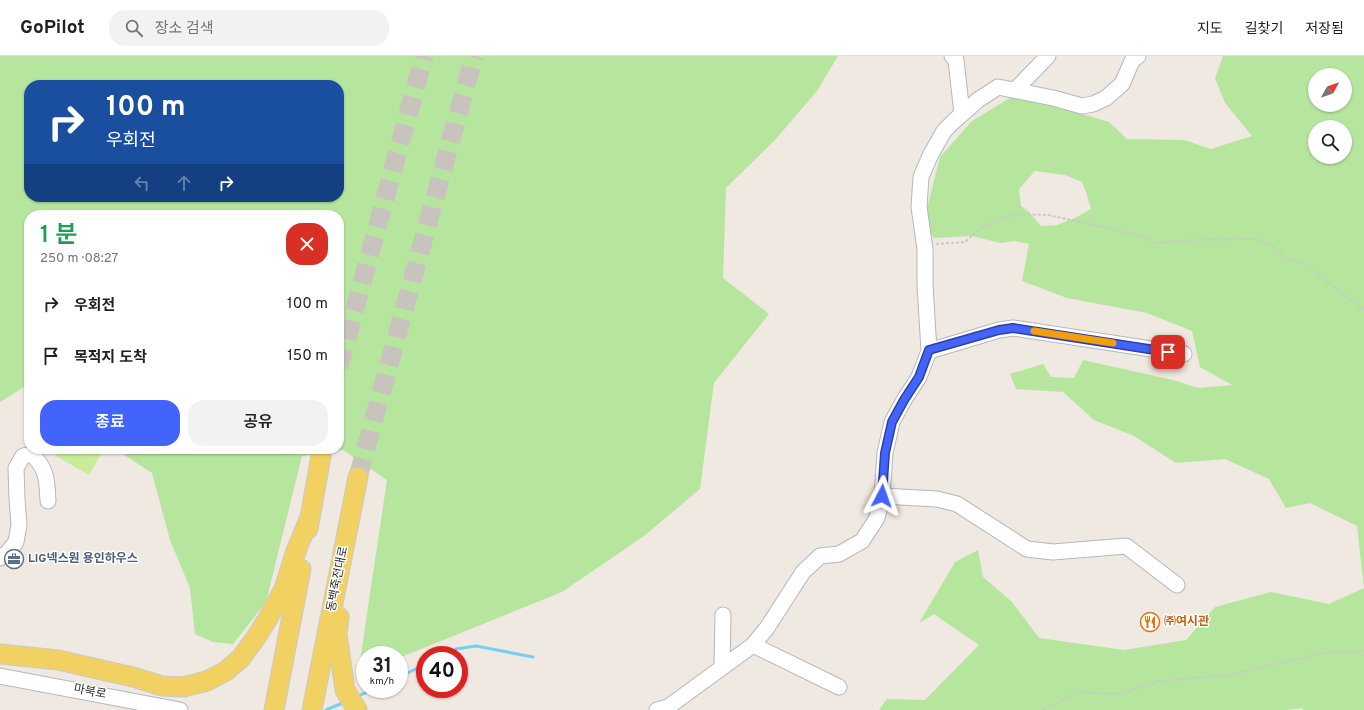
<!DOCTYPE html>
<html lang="ko">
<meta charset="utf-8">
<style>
body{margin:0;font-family:Overpass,"Noto Sans KR",sans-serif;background:#f2f2f2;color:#202124;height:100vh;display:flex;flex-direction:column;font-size:15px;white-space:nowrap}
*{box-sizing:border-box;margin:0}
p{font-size:13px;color:#757577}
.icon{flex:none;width:22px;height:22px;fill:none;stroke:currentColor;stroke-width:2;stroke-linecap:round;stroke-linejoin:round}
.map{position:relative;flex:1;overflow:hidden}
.panel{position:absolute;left:24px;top:154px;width:320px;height:244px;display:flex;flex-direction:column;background:#fff;border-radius:16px;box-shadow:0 1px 3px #0004}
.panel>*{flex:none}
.hud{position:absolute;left:24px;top:24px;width:320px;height:122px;border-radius:16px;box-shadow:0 1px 3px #0004;background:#1a4fa0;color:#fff;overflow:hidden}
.needle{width:26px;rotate:50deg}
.controls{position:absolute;left:1308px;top:12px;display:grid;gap:8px}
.controls a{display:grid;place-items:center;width:44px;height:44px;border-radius:50%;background:#fff;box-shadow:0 1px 3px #0004;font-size:20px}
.speed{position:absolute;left:356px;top:590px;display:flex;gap:8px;font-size:20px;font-weight:700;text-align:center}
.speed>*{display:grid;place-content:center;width:52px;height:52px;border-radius:50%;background:#fff;box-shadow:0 1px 3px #0004;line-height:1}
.speed small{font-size:10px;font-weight:400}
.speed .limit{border:6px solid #d22;background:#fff;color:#111}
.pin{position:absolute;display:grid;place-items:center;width:34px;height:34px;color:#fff;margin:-17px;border-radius:8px;box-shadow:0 2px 6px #0006}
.me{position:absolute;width:44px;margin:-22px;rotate:4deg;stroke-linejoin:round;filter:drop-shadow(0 0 3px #0008)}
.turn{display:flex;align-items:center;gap:14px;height:84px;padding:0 16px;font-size:18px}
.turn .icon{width:52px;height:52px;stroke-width:2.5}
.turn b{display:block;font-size:28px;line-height:34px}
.lanes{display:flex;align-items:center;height:38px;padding:0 16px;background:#0003;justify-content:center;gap:20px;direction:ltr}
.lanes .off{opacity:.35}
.round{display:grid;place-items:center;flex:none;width:42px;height:42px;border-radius:16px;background:#f2f2f2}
.head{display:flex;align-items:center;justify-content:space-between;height:68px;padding:0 16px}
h1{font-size:24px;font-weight:600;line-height:30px;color:#1e9e55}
.primary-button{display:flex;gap:8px;margin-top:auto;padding:8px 16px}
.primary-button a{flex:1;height:46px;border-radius:16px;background:#4264fb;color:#fff;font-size:16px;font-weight:600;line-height:46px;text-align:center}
.primary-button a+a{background:#f2f2f2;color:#202124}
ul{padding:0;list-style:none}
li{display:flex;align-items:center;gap:12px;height:52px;padding:0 16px}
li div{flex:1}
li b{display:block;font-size:15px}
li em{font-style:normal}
header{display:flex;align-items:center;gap:24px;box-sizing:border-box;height:56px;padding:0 20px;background:#fff;border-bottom:1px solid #e0e0e0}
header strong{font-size:19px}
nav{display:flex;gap:22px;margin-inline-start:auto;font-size:14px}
.search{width:280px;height:36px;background:#f2f2f2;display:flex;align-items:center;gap:10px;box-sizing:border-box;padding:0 14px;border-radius:16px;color:#757577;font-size:15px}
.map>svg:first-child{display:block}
.green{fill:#b6e59e;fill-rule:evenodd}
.pitch{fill:#c9ec9a}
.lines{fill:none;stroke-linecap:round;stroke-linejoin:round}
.stream{stroke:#75cff0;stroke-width:3}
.major-tunnel{stroke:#c8c4bd;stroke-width:19;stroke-dasharray:19 10;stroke-linecap:butt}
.minor-casing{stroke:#b4b7c1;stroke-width:17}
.major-casing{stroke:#c9c9c9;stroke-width:21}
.path{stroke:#c9c9c9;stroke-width:2;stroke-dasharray:3 2;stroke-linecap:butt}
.minor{stroke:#fff;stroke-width:15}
.major{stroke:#f2d163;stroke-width:19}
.route-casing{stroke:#2b41a3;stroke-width:10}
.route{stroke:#4264fb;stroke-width:7}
.slow{stroke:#f59e0b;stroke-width:7}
.labels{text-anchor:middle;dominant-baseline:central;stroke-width:3;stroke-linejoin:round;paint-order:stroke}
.service-label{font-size:12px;font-weight:bold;fill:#4e5e75;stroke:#fff;text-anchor:start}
.street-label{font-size:12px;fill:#2e2e2e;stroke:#fff}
.food-label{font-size:12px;font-weight:bold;fill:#c56008;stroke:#fff;text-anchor:start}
</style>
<header>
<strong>GoPilot</strong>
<div class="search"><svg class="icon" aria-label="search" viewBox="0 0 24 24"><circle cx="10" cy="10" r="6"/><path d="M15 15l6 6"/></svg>장소 검색</div>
<nav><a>지도</a><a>길찾기</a><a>저장됨</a></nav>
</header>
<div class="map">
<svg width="1364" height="654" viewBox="0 0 1364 654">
<rect width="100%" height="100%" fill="#efe9e1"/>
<!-- green -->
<path class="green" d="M 0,0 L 838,0 L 817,35 L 775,84 L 726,132 L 723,222 L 769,258 L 714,327 L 700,433 L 644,480 L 562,536 L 399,602 L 399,599 L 365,599 L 365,615 L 358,618 L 387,424 L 343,394 L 302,400 L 266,546 L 233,588 L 213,586 L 195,578 L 190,532 L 170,484 L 152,417 L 115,393 L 339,393 L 339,159 L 29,159 L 29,328 L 0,346 ZM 29,29 L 339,29 L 339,141 L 29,141 Z
M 1223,0 L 1364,0 L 1364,532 L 1357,470 L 1310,447 L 1286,452 L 1269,423 L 1225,403 L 1176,407 L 1134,380 L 1094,364 L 1063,336 L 1016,333 L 1010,318 L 1043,308 L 1051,321 L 1074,322 L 1083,304 L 1173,324 L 1198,332 L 1232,329 L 1200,311 L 1192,275 L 1147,257 L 1067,242 L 1022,225 L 1029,188 L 1015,185 L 1001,187 L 971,180 L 934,182 L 928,175 L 926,156 L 940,101 L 972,65 L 1013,40 L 1039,45 L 1109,66 L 1127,83 L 1184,84 L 1211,93 L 1252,80 L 1225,47 L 1215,22 ZM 1315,19 L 1345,19 L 1345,49 L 1315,49 ZM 1315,71 L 1345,71 L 1345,101 L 1315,101 ZM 1035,115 L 1065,119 L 1082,126 L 1086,136 L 1091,153 L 1075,162 L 1057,169 L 1041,170 L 1029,156 L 1021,150 L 1019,133 Z
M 978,494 L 983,521 L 1012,546 L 1039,582 L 1124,594 L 1186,584 L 1215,551 L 1271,536 L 1329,548 L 1364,532 L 1364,654 L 1303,654 L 1302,652 L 1286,654 L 879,654 L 887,643 L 925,644 L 979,589 L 934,558 L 919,567 L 955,506 Z"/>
<!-- pitch -->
<path class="pitch" d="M 60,393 L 92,393 L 101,398 L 89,419 L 56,400 Z"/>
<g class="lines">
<!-- stream -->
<path class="stream" d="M 449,599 L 456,593 L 476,590 L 533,601
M 399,621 L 418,612 L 425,612
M 356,641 L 374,633
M 326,654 L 345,646"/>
<!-- major-tunnel -->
<path class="major-tunnel" d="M 339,311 L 424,0
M 358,421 L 474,0"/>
<!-- minor casing -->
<g class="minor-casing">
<path id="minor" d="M 952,0 L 956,4 L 962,58
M 1015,34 L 1048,0
M 929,295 L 999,274 L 1013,272 L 1184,298
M 882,440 L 937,443 L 957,448 L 1027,493 L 1053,496 L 1126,490 L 1177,529
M 0,502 L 7,497 L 16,486 L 19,469 L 17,443 L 16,412 L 23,400 L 32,398 C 47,414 47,423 48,445
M 753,589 L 839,631
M 722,611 L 723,559
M 0,620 L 180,654
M 657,654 L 668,651 L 753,589 L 767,572 L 803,516 L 820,500 L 839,498 L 862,485 L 877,462 L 882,440 L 885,397 L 892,366 L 904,344 L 919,321 L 929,295 L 925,229 L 925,193 L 919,151 L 921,121 L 930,100 L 944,75 L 954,65 L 978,44 L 998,31 L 1053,42 L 1082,50 L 1093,48 L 1106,42 L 1122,28 L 1132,5 L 1138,0"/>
</g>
<!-- major casing -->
<g class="major-casing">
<path id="major" d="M 308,473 L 321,400
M 339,561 L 337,578 L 345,634 L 357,654
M 0,598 L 58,604 L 133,621 L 162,630 L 183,631 L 207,625 L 226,615 L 241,602 L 255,583 L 267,564 L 284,533 L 296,495 L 310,461
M 274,654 L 301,513
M 312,654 L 358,421"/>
</g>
<!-- path -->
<path class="path" d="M 936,188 L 965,186 L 981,172 L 1000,163 L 1014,158 L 1048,159 L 1107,172 L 1140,180 L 1156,187 L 1187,184 L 1256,183 L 1272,189 L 1287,203 L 1305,208 L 1364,254
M 1043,654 L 1078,636 L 1120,638 L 1161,625 L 1229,619 L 1333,595 L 1360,597 L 1364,594"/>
<!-- minor -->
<use href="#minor" class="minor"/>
<!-- major -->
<use href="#major" class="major"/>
</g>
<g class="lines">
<!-- route casing -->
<g class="route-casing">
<path id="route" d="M 882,440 L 885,397 L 892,366 L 904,344 L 919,321 L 929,294 L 999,274 L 1013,272 L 1168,296"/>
</g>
<!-- route -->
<use href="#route" class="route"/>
<!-- slow -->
<path class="slow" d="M 1034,275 L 1113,287"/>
</g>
<!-- icons -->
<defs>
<g id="office-ring" transform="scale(1)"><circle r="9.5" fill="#fff" stroke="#5c6f8a" stroke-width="1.5"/><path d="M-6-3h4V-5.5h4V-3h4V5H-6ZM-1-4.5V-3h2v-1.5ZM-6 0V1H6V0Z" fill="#5c6f8a"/></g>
<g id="restaurant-ring" transform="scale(1)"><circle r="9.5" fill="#fff" stroke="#e8710a" stroke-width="1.5"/><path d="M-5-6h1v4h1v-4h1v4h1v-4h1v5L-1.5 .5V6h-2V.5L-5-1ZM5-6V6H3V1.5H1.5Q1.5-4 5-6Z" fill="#e8710a"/></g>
</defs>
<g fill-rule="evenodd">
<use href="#office-ring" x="14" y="503"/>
<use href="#restaurant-ring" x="1150" y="566"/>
</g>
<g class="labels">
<!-- service labels -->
<g class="service-label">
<text x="28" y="503">LIG넥스원 용인하우스</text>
</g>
<!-- street labels -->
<g class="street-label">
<text transform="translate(338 523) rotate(-79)">동백죽전대로</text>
<text transform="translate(90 636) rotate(11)">마북로</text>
</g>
<!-- food labels -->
<g class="food-label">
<text x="1164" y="566">㈜여시관</text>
</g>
</g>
</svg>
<div class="controls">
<a><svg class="needle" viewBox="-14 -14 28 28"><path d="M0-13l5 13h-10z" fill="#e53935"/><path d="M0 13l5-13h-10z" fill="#757577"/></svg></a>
<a><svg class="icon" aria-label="search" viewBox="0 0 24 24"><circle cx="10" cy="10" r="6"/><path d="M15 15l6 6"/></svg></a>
</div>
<div class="speed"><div>31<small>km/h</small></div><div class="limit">40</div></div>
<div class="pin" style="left:1168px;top:296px;background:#d93025"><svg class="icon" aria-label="arrive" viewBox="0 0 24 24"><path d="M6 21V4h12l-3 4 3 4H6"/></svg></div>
<svg class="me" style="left:882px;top:440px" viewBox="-20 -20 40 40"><path d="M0-17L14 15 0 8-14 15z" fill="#4264fb" stroke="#fff" stroke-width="4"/></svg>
<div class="hud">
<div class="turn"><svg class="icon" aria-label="right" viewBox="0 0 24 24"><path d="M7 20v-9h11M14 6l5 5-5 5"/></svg><div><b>100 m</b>우회전</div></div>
<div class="lanes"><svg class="icon off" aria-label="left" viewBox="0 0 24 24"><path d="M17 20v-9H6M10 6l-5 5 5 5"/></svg><svg class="icon off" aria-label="ahead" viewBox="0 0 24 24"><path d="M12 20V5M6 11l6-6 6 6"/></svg><svg class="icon" aria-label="right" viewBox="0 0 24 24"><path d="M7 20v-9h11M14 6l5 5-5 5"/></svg></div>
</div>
<section class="panel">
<div class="head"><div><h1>1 분</h1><p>250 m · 08:27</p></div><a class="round" style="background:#d93025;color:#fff"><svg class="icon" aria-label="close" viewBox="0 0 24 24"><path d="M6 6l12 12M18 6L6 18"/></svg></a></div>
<ul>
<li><svg class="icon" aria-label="right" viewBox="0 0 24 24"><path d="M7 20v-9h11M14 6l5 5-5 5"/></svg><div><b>우회전</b></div><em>100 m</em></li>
<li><svg class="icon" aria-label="arrive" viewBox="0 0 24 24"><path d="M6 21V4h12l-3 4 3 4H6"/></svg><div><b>목적지 도착</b></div><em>150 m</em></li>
</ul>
<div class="primary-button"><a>종료</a><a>공유</a></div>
</section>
</div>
